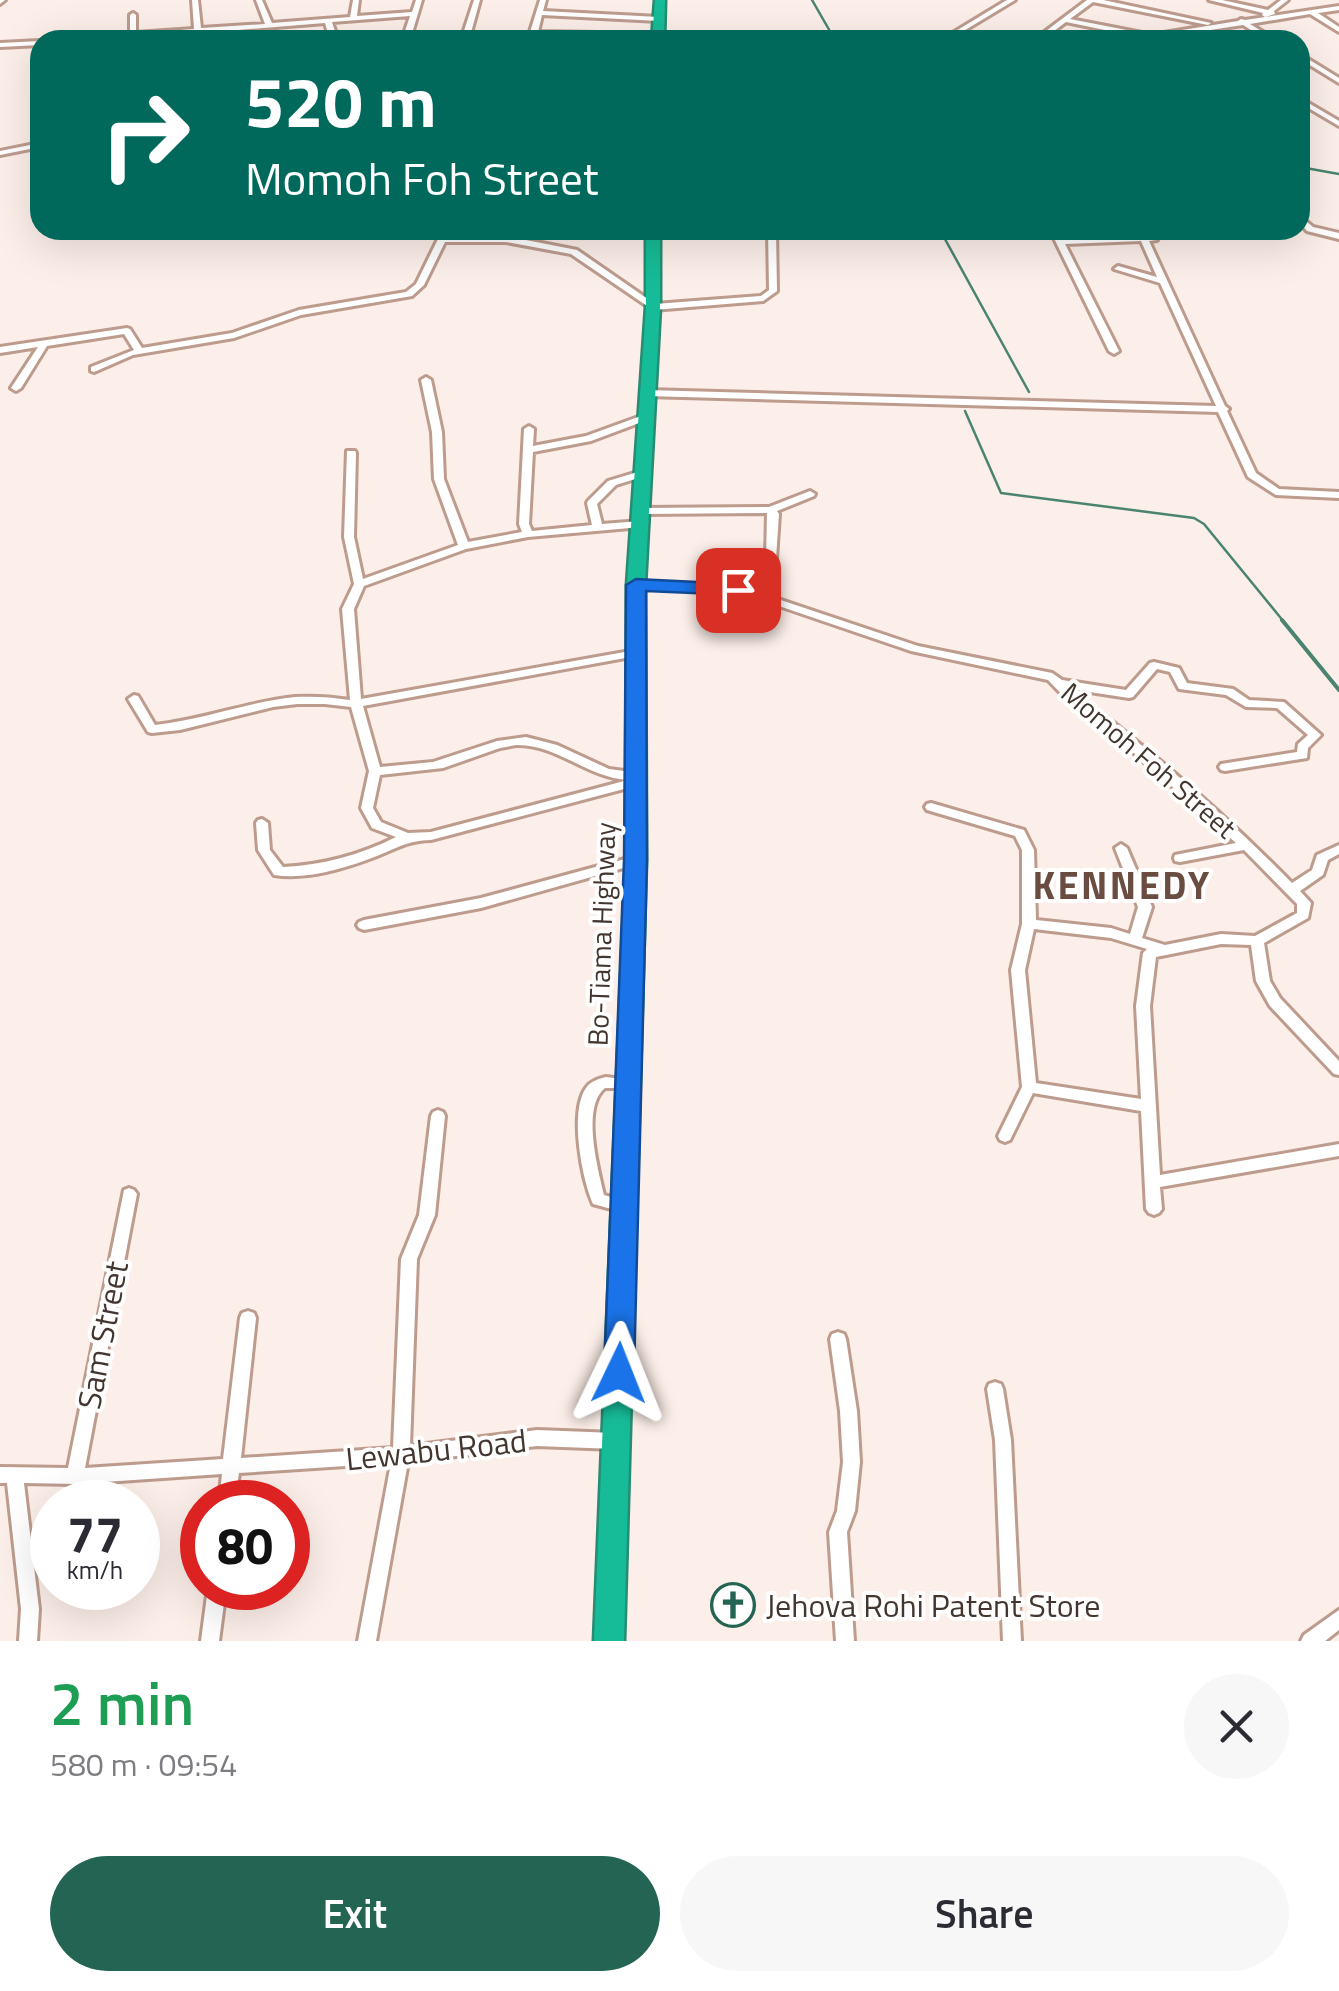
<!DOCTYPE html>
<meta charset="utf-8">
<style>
body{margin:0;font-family:"Titillium Web",sans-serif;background:#f7f7f7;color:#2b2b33;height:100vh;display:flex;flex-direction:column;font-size:38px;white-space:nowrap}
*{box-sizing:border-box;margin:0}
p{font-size:32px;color:#7c7c81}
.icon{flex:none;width:55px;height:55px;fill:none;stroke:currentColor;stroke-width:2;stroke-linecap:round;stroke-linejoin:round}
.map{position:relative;height:1641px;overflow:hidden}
.side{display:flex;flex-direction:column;background:#fff;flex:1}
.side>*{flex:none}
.hud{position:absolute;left:30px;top:30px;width:1280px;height:210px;border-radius:30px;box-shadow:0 10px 40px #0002;background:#00695c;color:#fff;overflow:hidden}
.speed{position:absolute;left:30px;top:1480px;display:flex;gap:20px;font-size:50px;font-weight:700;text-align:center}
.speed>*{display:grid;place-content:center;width:130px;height:130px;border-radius:50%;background:#fff;box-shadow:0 10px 40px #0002;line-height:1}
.speed small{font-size:25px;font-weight:400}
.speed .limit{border:15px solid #d22;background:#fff;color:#111}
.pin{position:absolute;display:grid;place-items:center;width:85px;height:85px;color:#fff;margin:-42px;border-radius:20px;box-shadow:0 5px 15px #0006}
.me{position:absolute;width:110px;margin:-55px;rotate:2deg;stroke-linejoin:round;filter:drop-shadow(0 0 8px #0008)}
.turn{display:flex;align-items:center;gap:35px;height:210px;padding:0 50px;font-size:45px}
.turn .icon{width:130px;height:130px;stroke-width:2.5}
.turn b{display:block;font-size:70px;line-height:85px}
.round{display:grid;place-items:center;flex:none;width:105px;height:105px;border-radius:52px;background:#f7f7f7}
.head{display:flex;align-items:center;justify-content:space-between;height:170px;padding:0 50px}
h1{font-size:60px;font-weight:600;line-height:75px;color:#1e9e55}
.cta{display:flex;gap:20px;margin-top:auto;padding:20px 50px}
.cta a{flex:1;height:115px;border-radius:60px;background:#236452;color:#fff;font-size:40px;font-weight:600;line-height:115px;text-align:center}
.cta a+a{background:#f7f7f7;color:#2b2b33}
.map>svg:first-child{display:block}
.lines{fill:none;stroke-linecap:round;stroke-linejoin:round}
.stream-far1{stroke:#4a8470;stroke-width:2.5}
.stream{stroke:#4a8470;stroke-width:4}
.minor-casing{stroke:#bd9c8e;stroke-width:6}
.highway-casing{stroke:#268c73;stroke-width:5}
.minor{fill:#fff;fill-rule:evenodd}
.highway{fill:#16bb97;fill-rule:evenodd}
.route{fill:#1a73e8;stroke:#114b97;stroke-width:2.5}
.labels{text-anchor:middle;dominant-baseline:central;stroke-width:8;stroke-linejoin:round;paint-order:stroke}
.street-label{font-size:28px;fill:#43352f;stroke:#fefefe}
.near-street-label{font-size:32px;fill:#43352f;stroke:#fefefe}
.near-poi-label{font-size:32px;fill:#43352f;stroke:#fefefe;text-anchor:start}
.district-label{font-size:38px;font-weight:bold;letter-spacing:2.5px;fill:#6a4d40;stroke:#fefefe}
</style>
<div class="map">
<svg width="1339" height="1641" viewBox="0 0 1339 1641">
<rect width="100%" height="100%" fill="#fceee8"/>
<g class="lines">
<!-- stream-far1 -->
<path class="stream-far1" d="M 812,0 L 835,40
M 1300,167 L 1339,174
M 940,230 L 1029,392
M 965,411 L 1001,493 L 1194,518 L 1204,524 L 1284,622"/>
<!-- stream -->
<path class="stream" d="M 1282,620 L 1339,690"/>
<!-- minor casing -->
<g class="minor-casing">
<path id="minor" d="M 0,0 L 5,0 L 0,4 Z
M 192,0 L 198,0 L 201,28 L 265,24 L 256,0 L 262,0 L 272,23 L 350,17 L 353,0 L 359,0 L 357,16 L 412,12 L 416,0 L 422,0 L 410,40 L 402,40 L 410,16 L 332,22 L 338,40 L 330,40 L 325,23 L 202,33 L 203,40 L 195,40 L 195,33 L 137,38 L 137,40 L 129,40 L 129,38 L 75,40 L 79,38 L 130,34 L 130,15 L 133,13 L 136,15 L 136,33 L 194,29 Z
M 474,0 L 480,0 L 469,40 L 461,40 Z
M 540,0 L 546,0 L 543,11 L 659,17 L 662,19 L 659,21 L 542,15 L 538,32 L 658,34 L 662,36 L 658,38 L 534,35 L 530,32 Z
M 1007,0 L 1015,0 L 952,38 L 946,37 Z
M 1087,0 L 1103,0 L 1211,23 L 1208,25 L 1093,2 L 1070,19 L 1142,33 L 1145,36 L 1238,21 L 1241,19 L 1245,20 L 1339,6 L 1339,10 L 1318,13 L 1339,27 L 1339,32 L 1310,14 L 1250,24 L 1276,40 L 1267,40 L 1243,25 L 1145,40 L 1127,40 L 1139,37 L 1066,22 L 1042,40 L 1034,40 Z
M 1209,0 L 1222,0 L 1268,10 L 1281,0 L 1288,0 L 1274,11 L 1275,14 L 1265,17 L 1262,15 L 1263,13 Z
M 40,41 L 40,45 L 0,47 L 0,43 Z
M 1300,54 L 1339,78 L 1339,83 L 1300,59 Z
M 1300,98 L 1339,121 L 1339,126 L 1300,103 Z
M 40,143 L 40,147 L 0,155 L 0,151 Z
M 1300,216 L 1313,227 L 1339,233 L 1339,239 L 1307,231 L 1300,223 Z
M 768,230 L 776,230 L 777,291 L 763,301 L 653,310 L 571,254 L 506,242 L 445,242 L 424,285 L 412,296 L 301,315 L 234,338 L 133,355 L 94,372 L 91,371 L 91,367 L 134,350 L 124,334 L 47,346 L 21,388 L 16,391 L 11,388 L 38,347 L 0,353 L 0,347 L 127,328 L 130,329 L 142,348 L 232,333 L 299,310 L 406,292 L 416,284 L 438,239 L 442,236 L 506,236 L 577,250 L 655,304 L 761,296 L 769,290 Z
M 1050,230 L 1058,230 L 1063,239 L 1151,236 L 1154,230 L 1162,230 L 1157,240 L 1149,241 L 1225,406 L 1229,409 L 1227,411 L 1256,473 L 1279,489 L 1339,492 L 1339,498 L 1276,495 L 1248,477 L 1218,412 L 646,396 L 641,393 L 646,390 L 1216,406 L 1160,283 L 1114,269 L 1118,266 L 1157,277 L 1141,241 L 1065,244 L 1119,351 L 1114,354 L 1109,351 Z
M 426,377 L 431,380 L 442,432 L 444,479 L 468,542 L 522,532 L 519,524 L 524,429 L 529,426 L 534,429 L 533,446 L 586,436 L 641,416 L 647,416 L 647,420 L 591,441 L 533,452 L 529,524 L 532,531 L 592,525 L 587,503 L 588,501 L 608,481 L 644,470 L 649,473 L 648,475 L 616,485 L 597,504 L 602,524 L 641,521 L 646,524 L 641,527 L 528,537 L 466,549 L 364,586 L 354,609 L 361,699 L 636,650 L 642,653 L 636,656 L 363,706 L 380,767 L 433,762 L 497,741 L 526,737 L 557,745 L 609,769 L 639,773 L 641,776 L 639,779 L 641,782 L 639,785 L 431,840 C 406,841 400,847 377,856 C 346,868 308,880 274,875 L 258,850 L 256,823 L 258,820 L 262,819 L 268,823 L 270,850 L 283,867 C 323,865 360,855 396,837 L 372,828 L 361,808 L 369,771 L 351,707 L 325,704 L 297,704 L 273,707 L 180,730 L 152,733 L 148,732 L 128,699 L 134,695 L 138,696 L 155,725 C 203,720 247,702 295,697 C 313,696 331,697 350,700 L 342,609 L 354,584 L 344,537 L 347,451 L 355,451 L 356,453 L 354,537 L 363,579 L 458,545 L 434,479 L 432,432 L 421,380 ZM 516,745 C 557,744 588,778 628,780 L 431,832 L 408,833 L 381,822 L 373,808 L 380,775 L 443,768 L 500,748 Z
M 810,491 L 815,494 L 814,496 L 777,511 L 779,514 L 776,559 L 771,562 L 766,559 L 767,513 L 641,514 L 636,511 L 641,508 L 769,507 Z
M 636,582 L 739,586 L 918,646 L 1052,673 L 1062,680 L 1126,690 L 1150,663 L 1154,662 L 1179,668 L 1187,683 L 1233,689 L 1249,700 L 1284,702 L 1321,735 L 1308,748 L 1307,758 L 1225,771 L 1221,770 L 1219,767 L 1221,764 L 1297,752 L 1298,744 L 1308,735 L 1277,708 L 1246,707 L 1226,695 L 1179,689 L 1170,672 L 1157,669 L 1133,697 L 1129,698 L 1070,689 C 1085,704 1102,713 1119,727 C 1179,775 1238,828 1292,883 L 1312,870 L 1317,855 L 1339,845 L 1339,854 L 1328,860 L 1323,875 L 1300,891 L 1311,903 L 1308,918 L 1264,943 L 1270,981 L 1280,998 L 1339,1061 L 1339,1075 L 1334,1074 L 1270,1006 L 1256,981 L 1251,945 L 1221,944 L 1156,957 L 1150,1006 L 1160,1175 L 1339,1144 L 1339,1156 L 1160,1187 L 1162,1209 L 1159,1213 L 1154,1215 L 1149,1213 L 1146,1209 L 1141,1111 L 1033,1093 L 1010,1140 L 1005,1142 L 1000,1140 L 998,1136 L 1022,1087 L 1011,970 L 1022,924 L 1022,850 L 1015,836 L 927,810 L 925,807 L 927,804 L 931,803 L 1024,830 L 1034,850 L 1036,920 L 1111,928 L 1130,934 L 1138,907 L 1115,848 L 1121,844 L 1127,848 L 1152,907 L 1142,938 L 1165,945 L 1221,934 L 1255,936 L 1297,913 L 1297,904 L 1244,850 L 1180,862 L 1175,861 L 1174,858 L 1175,855 L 1236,843 L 1108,730 L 1075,708 L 1048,680 L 911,651 L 738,592 L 632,587 L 631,585 L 632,583 ZM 1034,929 L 1111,938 L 1147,949 L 1143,953 L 1136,1006 L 1141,1099 L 1036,1083 L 1025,970 Z
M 636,856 L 642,860 L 641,863 L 481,908 L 364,930 L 359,928 L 357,925 L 359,922 L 364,920 L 481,898 Z
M 606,1077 L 630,1080 L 632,1084 L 630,1088 L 605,1088 C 581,1107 598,1169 604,1195 L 628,1202 L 631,1206 L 628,1210 L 623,1212 L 593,1204 C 582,1179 569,1112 586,1088 C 591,1081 598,1079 606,1077 Z
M 438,1110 L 443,1112 L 445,1116 L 435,1215 L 417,1259 L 410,1446 L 537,1430 L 615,1433 L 621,1436 L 623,1441 L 621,1446 L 615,1449 L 537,1446 L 408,1462 L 376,1641 L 358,1641 L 391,1463 L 239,1473 L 235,1502 L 219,1502 L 222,1474 L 75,1484 L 24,1483 L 39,1609 L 37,1641 L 19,1641 L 21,1609 L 7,1483 L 0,1483 L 0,1467 L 68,1468 L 124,1190 L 129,1188 L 134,1190 L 137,1194 L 85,1468 L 223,1459 L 240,1318 L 242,1313 L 248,1311 L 254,1313 L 256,1318 L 241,1458 L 393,1448 L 401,1259 L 419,1215 L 431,1116 L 433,1112 Z
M 838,1332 L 844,1334 L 846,1339 L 857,1411 L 860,1462 L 855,1511 L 847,1532 L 854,1641 L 836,1641 L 829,1532 L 837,1511 L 843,1462 L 840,1411 L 830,1339 L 832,1334 Z
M 995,1382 L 1001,1384 L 1003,1389 L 1011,1440 L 1021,1641 L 1003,1641 L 995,1440 L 987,1389 L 989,1384 Z
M 208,1588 L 226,1588 L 219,1641 L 201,1641 Z
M 1339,1610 L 1339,1630 L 1325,1641 L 1301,1641 L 1304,1635 Z"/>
</g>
<!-- highway casing -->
<g class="highway-casing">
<path id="highway" d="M 655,0 L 665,0 L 664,40 L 652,40 Z
M 646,230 L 660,230 L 660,307 L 645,585 L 646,860 L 624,1641 L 594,1641 L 626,860 L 627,585 L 646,307 Z"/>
</g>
<!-- minor -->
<use href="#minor" class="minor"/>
<!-- highway -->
<use href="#highway" class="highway"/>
</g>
<!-- route -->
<path class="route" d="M 636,579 L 738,584 L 748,590 L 738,595 L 646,591 L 647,860 L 634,1373 L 629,1382 L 619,1386 L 608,1382 L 604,1373 L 624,860 L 626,585 Z"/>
<!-- icons -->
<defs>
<g id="church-ring" transform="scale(2.25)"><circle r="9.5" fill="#fefefe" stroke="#236452" stroke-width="1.5"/><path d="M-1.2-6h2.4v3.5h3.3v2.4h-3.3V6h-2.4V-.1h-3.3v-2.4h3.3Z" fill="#236452"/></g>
</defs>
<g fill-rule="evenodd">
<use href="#church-ring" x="733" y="1605"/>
</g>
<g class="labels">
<!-- street labels -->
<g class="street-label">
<text transform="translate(1149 760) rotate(41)">Momoh Foh Street</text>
<text transform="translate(601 934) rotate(-88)">Bo-Tiama Highway</text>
</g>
<!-- near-street labels -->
<g class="near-street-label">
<text transform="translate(102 1335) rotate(-79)">Sam Street</text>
<text transform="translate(436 1449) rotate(-6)">Lewabu Road</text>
</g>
<!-- near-poi labels -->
<g class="near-poi-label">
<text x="766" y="1605">Jehova Rohi Patent Store</text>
</g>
<!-- district labels -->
<g class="district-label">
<text x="1122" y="885">KENNEDY</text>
</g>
</g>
</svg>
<div class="speed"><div>77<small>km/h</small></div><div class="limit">80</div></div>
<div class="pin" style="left:738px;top:590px;background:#d93025"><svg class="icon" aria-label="arrive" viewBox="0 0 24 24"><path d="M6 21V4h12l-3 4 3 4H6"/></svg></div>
<svg class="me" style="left:619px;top:1373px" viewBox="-20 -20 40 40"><path d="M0-17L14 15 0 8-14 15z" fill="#1a73e8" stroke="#fff" stroke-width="4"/></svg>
<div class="hud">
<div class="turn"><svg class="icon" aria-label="right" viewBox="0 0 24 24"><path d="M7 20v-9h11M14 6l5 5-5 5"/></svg><div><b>520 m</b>Momoh Foh Street</div></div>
</div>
</div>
<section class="side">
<div class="head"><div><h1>2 min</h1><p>580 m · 09:54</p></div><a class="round"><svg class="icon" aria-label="close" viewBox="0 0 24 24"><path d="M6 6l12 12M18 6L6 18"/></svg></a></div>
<div class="cta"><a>Exit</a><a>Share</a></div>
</section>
